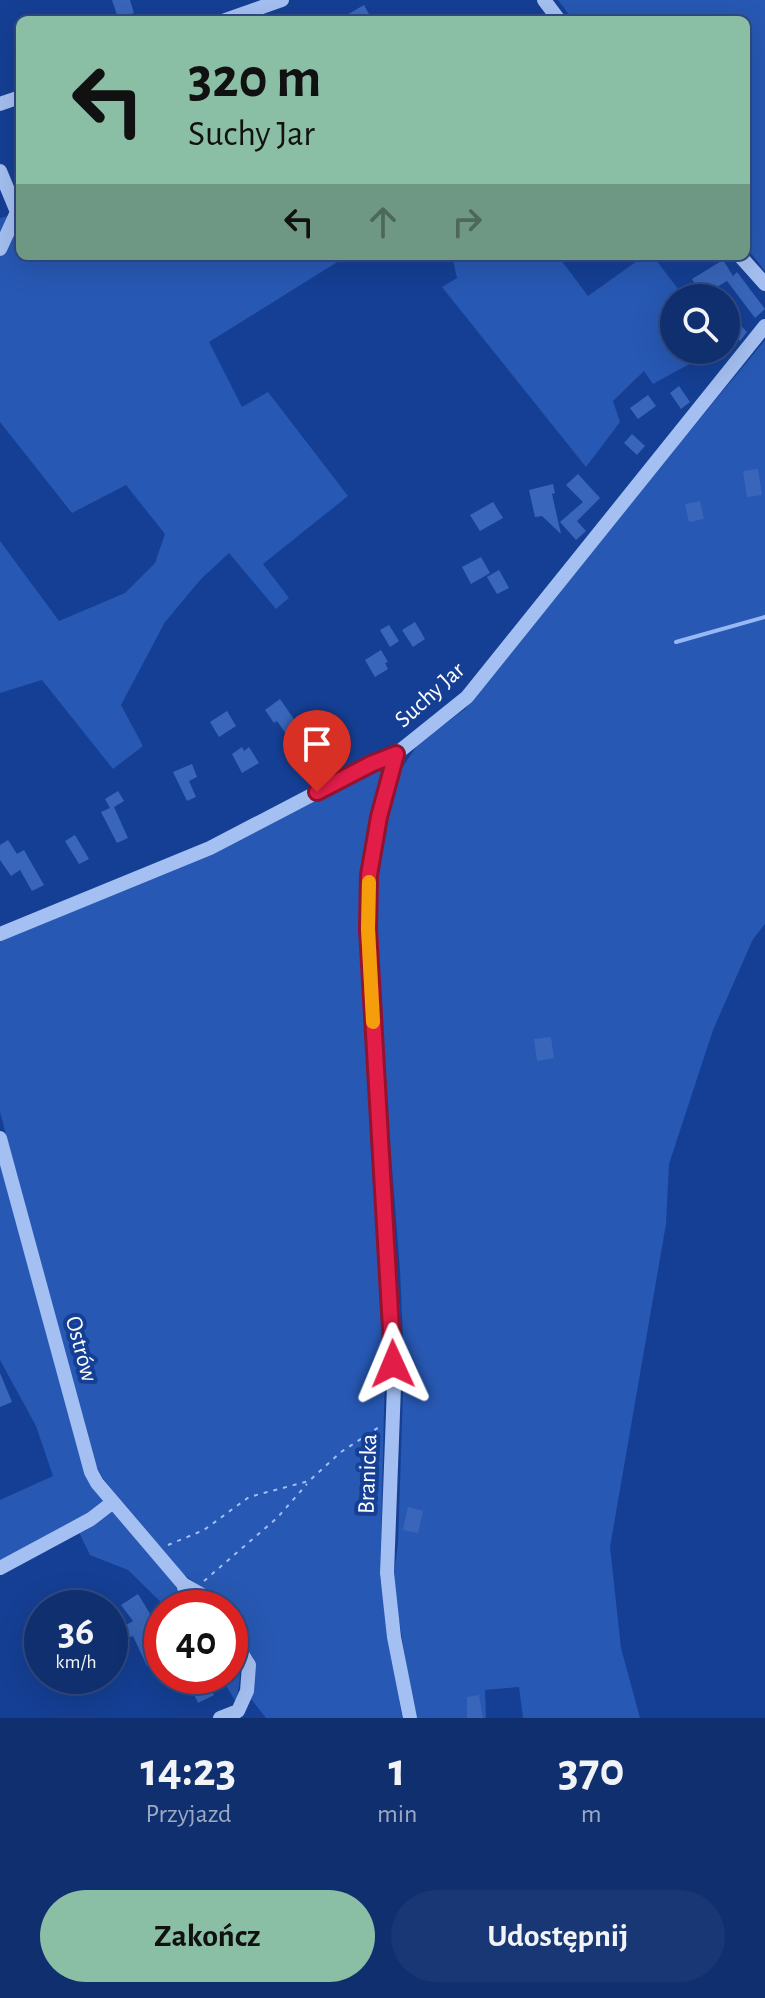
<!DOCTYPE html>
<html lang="pl">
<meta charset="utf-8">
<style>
body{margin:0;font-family:"Alegreya Sans",sans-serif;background:#193774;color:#f1f3f6;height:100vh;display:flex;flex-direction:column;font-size:30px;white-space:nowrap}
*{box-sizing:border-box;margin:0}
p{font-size:26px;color:#9ca9c3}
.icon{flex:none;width:44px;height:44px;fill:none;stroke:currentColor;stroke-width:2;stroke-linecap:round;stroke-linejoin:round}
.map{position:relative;height:1718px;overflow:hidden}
.panel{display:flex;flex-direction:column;background:#102f6f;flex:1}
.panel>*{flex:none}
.top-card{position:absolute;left:16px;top:16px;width:734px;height:244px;border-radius:12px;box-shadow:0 8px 32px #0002,0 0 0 2px #304a82;background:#8abfa5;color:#111;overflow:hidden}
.fabs{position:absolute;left:660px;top:284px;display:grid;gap:16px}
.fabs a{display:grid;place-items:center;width:80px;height:80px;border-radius:50%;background:#102f6f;box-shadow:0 8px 32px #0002,0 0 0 2px #304a82;font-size:40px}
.speed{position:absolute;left:24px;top:1590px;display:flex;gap:16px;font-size:40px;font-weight:700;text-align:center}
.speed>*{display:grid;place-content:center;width:104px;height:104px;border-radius:50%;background:#102f6f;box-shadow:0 8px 32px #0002,0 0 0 2px #304a82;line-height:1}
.speed small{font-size:20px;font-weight:400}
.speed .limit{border:12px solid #d22;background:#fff;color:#111}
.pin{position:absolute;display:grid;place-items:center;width:68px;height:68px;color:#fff;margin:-82px -34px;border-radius:50% 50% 50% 0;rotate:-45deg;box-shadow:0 0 8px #0007}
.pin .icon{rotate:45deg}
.me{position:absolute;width:88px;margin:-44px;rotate:359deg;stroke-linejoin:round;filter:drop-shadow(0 0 6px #0008)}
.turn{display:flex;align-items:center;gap:28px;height:168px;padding:0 40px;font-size:36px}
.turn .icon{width:104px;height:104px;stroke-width:2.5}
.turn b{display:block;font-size:56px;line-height:68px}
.lanes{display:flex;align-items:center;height:76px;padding:0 40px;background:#0003;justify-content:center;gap:40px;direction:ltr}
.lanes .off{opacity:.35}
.eta{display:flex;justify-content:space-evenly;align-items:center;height:136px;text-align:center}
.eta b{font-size:48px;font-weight:700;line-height:56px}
.primary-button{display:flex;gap:16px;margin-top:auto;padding:16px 40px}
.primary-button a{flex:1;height:92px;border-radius:48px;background:#8abfa5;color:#111;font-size:32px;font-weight:700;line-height:92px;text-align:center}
.primary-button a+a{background:#193774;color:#f1f3f6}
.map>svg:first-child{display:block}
.green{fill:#2758b3}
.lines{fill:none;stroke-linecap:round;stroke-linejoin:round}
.stream{stroke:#96b8f4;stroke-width:4}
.building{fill:#3966ba}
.path{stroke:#a4bff1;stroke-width:2;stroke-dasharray:4 6;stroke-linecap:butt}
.minor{stroke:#a4bff1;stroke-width:14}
.route-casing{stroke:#92132f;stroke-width:20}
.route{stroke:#e11d48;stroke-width:14}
.slow{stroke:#f59e0b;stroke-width:14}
.labels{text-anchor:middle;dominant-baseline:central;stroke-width:8;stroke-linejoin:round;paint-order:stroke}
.street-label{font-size:24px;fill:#fff;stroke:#153f94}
</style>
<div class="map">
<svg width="765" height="1718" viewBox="0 0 765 1718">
<rect width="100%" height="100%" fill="#153f94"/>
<!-- green -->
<path class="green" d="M 558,0 L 765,0 L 765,271 L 746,247 L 746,20 L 573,20 Z
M 20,213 L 20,256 L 347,256 L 209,342 L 242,407 L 268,392 L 348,496 L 263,564 L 289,598 L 276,609 L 229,553 L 201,579 L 165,622 L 121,705 L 143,746 L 113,769 L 42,680 L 0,693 L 0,541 L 59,621 L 125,593 L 155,563 L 165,534 L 126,485 L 72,513 L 0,422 L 0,218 Z
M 452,256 L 566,256 L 561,260 L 588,296 L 644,256 L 653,256 L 685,298 L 674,298 L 674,350 L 715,350 L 653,384 L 644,371 L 613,401 L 620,422 L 586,467 L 442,287 L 457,278 Z
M 765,340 L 765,924 L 753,939 L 713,1030 L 669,1164 L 666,1224 L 610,1547 L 621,1648 L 640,1718 L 523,1718 L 519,1687 L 485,1690 L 486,1718 L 415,1718 L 393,1582 L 398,1543 L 404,1362 L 400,1270 L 375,951 L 376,877 L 384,822 L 402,768 L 418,744 L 465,709 L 602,537 Z
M 383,767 L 384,778 L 373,811 L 364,865 L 361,932 L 386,1328 L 380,1578 L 402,1718 L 266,1718 L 251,1699 L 255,1663 L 230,1625 L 230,1608 L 222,1608 L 201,1587 L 182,1573 L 104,1480 L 94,1462 L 0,1112 L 0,938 L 367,770 Z
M 0,1161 L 89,1480 L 173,1577 L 181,1604 L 185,1608 L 167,1608 L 128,1570 L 90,1555 L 75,1524 L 0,1564 L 0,1500 L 53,1476 L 36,1426 L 0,1360 Z
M 230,1640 C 243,1662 241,1678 236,1702 L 220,1676 L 230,1676 Z"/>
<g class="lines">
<!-- stream -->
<path class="stream" d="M 676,642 L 765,617"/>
</g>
<!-- building -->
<path class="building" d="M 112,0 L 130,0 L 134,13 L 118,18 Z
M 364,5 L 369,14 L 357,20 L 338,20 Z
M 723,260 L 733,276 L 737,272 L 765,309 L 755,318 L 727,281 L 702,296 L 692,279 Z
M 726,311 L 747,332 L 740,341 L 726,328 Z
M 679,386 L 690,402 L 681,409 L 670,393 Z
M 648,395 L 656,406 L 638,419 L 630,408 Z
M 632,434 L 645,446 L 637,455 L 624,443 Z
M 758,469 L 762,495 L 747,497 L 743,471 Z
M 578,474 L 600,498 L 577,521 L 586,531 L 576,540 L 560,522 L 583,502 L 566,485 Z
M 553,484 L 555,493 L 552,494 L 561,534 L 542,516 L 535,517 L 529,490 Z
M 700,501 L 704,519 L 689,522 L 685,504 Z
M 493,502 L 503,518 L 480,531 L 470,515 Z
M 481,557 L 490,573 L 471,584 L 462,567 Z
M 499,570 L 509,588 L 497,594 L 487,577 Z
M 415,622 L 425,639 L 413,647 L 402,630 Z
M 389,625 L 399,641 L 390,647 L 380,630 Z
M 381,650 L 388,662 L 385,663 L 388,669 L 375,677 L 365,660 Z
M 280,699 L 298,725 L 295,727 L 300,734 L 291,741 L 277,721 L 274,723 L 265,710 Z
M 227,711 L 236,726 L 219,737 L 210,722 Z
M 242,747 L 244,751 L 249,747 L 259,763 L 242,773 L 232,754 Z
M 192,764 L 197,777 L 189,781 L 196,797 L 187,801 L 173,772 Z
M 118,791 L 124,801 L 114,807 L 128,838 L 117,843 L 101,812 L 110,808 L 105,799 Z
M 75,835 L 89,859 L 79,864 L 65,841 Z
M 8,840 L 17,854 L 24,850 L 44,885 L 32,891 L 20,870 L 11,876 L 0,860 L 0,845 Z
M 551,1037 L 554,1058 L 537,1061 L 534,1039 Z
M 0,1373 L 12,1402 L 0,1407 Z
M 408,1507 L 423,1511 L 418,1533 L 403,1530 Z
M 138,1594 L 155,1622 L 148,1626 L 162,1658 L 147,1666 L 133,1636 L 118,1641 L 112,1633 L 133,1621 L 121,1605 Z
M 197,1676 L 205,1676 L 214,1695 L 198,1703 L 188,1681 Z
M 479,1695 L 483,1718 L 467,1718 L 467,1697 Z"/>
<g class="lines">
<!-- path -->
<path class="path" d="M 168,1545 L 204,1530 L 249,1497 L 309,1481 L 341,1452 L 379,1427
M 204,1581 L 277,1518 L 307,1484"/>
<!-- minor -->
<path class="minor" d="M 544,0 L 559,20
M 225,20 L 282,0
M 0,104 L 20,97
M 0,171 L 17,212 L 0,249
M 740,256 L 765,284
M 396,754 L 379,817 L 369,875 L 368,929 L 393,1319 L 394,1386 L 387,1573 L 394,1637 L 410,1718
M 0,934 L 210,848 L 371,764 L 396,754 L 467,697 L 765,326
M 0,1138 L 91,1472 L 97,1483 L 183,1584 L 204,1596 L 217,1608
M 0,1568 L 91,1519 L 113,1502
M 183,1584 L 188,1602 L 193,1608
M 220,1718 L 238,1711 L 247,1691 L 249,1665 L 230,1635"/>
</g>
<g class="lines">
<!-- route casing -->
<g class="route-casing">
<path id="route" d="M 317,792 L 371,764 L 396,754 L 379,817 L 369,875 L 368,929 L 393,1364"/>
</g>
<!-- route -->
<use href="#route" class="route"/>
<!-- slow -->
<path class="slow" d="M 369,882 L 368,929 L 373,1022"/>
</g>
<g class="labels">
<!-- street labels -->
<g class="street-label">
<text transform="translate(430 695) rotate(-42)">Suchy Jar</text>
<text transform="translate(81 1349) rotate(75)">Ostrów</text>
<text transform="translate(368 1474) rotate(-88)">Branicka</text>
</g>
</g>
</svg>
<div class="fabs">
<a><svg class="icon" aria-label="search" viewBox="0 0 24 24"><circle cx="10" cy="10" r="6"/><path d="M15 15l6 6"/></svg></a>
</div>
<div class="speed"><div>36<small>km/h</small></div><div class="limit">40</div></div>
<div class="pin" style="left:317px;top:792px;background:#d93025"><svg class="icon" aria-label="arrive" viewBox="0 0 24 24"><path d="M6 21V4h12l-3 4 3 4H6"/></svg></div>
<svg class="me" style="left:393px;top:1364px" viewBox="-20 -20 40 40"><path d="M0-17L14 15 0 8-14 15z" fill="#e11d48" stroke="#fff" stroke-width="4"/></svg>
<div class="top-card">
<div class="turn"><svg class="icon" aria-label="left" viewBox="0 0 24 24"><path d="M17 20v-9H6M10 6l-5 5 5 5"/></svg><div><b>320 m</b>Suchy Jar</div></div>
<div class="lanes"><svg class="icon" aria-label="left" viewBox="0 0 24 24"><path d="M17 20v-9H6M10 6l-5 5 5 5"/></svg><svg class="icon off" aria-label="ahead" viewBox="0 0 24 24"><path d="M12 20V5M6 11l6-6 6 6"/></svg><svg class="icon off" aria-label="right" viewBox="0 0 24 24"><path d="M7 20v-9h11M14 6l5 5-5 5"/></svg></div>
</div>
</div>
<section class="panel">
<div class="eta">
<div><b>14:23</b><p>Przyjazd</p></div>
<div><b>1</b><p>min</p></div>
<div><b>370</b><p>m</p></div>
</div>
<div class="primary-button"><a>Zakończ</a><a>Udostępnij</a></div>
</section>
